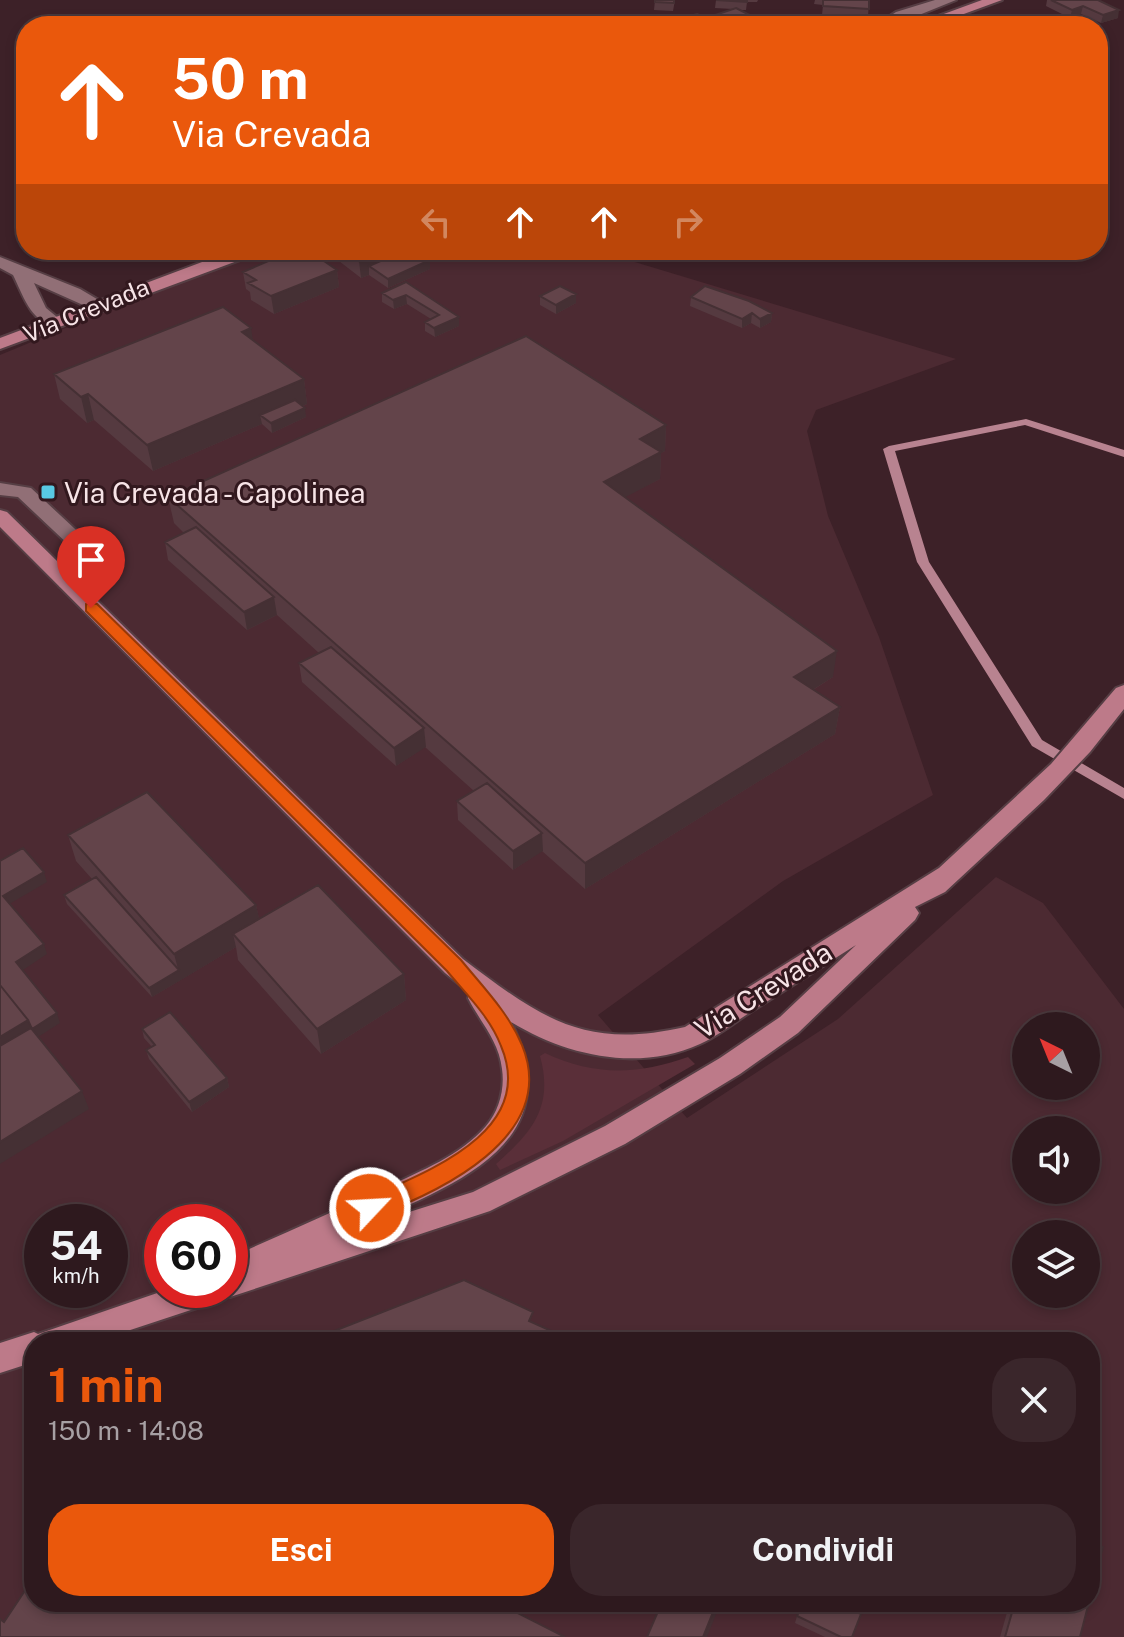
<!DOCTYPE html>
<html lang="it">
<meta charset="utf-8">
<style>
body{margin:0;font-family:"Public Sans",sans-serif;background:#3a262b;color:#f1f3f6;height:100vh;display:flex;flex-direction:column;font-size:30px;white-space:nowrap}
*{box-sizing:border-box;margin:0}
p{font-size:26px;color:#a7a0a4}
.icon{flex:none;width:44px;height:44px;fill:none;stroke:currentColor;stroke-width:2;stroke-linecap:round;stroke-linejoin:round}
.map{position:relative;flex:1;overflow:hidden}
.side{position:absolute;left:24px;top:1332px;width:1076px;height:280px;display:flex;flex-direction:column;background:#2e191e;border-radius:32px;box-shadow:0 4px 12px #0003,0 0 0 2px #49383c}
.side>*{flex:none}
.top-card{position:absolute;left:16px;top:16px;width:1092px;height:244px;border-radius:32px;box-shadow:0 4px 12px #0003,0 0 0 2px #49383c;background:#ea580c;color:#fff;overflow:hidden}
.needle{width:52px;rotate:317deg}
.controls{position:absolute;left:1012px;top:1012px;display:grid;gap:16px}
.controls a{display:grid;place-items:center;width:88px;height:88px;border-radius:50%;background:#2e191e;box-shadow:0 4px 12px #0003,0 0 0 2px #49383c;font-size:40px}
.speed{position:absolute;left:24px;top:1204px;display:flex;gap:16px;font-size:40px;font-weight:700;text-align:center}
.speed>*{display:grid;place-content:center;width:104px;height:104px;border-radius:50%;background:#2e191e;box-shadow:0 4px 12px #0003,0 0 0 2px #49383c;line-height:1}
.speed small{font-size:20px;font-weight:400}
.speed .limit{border:12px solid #d22;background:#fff;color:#111}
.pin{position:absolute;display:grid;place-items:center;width:68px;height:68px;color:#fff;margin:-82px -34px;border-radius:50% 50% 50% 0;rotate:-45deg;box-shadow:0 0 8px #0007}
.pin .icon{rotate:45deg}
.me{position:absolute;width:88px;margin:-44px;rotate:65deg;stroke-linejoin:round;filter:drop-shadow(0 0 6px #0008)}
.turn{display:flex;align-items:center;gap:28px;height:168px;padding:0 24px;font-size:36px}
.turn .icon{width:104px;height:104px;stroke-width:2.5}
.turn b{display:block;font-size:56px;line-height:68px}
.lanes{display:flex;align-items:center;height:76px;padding:0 24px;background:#0003;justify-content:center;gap:40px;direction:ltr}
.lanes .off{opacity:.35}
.round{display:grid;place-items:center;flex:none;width:84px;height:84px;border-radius:32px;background:#3a262b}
.summary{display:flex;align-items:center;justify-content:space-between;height:136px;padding:0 24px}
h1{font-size:48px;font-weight:700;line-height:60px;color:#ea580c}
.action{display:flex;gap:16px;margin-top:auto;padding:16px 24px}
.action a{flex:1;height:92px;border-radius:32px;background:#ea580c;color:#fff;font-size:32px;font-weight:700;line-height:92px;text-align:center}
.action a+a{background:#3a262b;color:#f1f3f6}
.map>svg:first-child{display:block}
.built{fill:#4c2a32;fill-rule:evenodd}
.green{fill:#5a2f39}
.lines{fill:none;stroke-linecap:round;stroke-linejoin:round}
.stream{fill:#b88390;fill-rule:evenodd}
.minor-casing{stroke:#563e44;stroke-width:4}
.major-casing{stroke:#563e44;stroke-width:4}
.minor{fill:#916f76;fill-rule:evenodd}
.major{fill:#bd7a89;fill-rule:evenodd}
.wall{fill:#553a40}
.shaded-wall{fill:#453034}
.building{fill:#63444a;stroke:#453034;stroke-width:2}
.route{fill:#ea580c;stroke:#983908;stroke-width:2}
.poi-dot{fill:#58c9e3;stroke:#32181e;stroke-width:3}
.labels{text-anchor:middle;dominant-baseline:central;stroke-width:6;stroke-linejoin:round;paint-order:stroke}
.far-street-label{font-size:24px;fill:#f7e4e7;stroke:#32181e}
.poi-label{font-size:28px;fill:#f7e4e7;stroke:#32181e;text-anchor:start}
.street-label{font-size:28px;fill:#f7e4e7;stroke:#32181e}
</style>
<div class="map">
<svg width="1124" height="1637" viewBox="0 0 1124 1637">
<rect width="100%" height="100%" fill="#3d2128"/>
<!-- built -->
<path class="built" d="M 269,250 L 595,250 L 956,359 L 816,410 L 807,431 L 828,516 L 879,637 L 933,795 L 783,881 L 598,1015 L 687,1118 L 838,1019 L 996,877 L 1043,903 L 1124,1009 L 1124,1637 L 0,1637 L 0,355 L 191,276 ZM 1026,1026 L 1086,1026 L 1086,1086 L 1026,1086 ZM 1026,1130 L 1086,1130 L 1086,1190 L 1026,1190 ZM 42,1222 L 110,1222 L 110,1290 L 42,1290 ZM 162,1222 L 230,1222 L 230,1290 L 162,1290 ZM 1026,1234 L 1086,1234 L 1086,1294 L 1026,1294 ZM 34,1342 L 1090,1342 L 1090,1602 L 34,1602 Z"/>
<!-- green -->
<path class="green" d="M 545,1053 C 594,1076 637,1075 688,1057 L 695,1064 L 563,1141 L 500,1170 L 496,1164 C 532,1132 554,1107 540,1056 Z"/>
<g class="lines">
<!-- stream -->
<path class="stream" d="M 1026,419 L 1124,450 L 1124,457 L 1025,425 L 895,451 L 929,562 L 1042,740 L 1124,788 L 1124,799 L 1032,746 L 917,562 L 883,449 L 889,446 Z"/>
<!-- minor casing -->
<g class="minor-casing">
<path id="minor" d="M 935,0 L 956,0 L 892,26 L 875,26 L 896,12 Z
M 0,257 L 80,289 L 107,305 L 104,309 L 92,309 L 34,283 L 46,308 L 63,322 L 54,327 C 30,320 23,295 13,275 L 0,268 Z
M 0,483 L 31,488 L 89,542 L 92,546 L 76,591 L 69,593 L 59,586 L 71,547 L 18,497 L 0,495 Z"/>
</g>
<!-- major casing -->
<g class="major-casing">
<path id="major" d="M 982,0 L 1002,0 L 931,26 L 911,26 Z
M 234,250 L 258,250 L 256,254 L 0,349 L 0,338 Z
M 0,510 L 7,512 L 463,959 C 541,1018 584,1050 685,1027 L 939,868 L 1051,764 L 1116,688 L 1124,685 L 1124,709 L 1090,752 L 1044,800 L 945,892 L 915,907 L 919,913 L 915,920 L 798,1033 L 740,1074 L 625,1144 L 490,1211 L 230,1297 L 222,1294 L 220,1300 L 209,1304 L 94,1342 L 34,1342 L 34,1362 L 0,1373 L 0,1343 L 34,1332 L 38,1334 L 166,1290 L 230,1290 L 230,1269 L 245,1264 L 243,1260 L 247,1250 C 294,1229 341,1208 387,1187 C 422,1170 460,1156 486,1126 C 499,1111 505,1089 502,1069 C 499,1041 480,1022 468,998 L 470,993 L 445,973 L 0,527 ZM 856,945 L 780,1017 L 720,1058 L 605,1126 L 473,1192 L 355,1229 C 446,1187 574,1148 511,1022 C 567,1056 638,1072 700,1044 C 718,1036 735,1022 752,1011 C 787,989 821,967 856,945 Z"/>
</g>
<!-- minor -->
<use href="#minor" class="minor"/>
<!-- major -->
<use href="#major" class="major"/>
</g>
<!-- wall -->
<path class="wall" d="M 655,0 L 675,0 L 673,11 L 654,10 Z
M 716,0 L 758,0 L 757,2 L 747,2 L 746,10 L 739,10 L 767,24 L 767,26 L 682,26 L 682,18 L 705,18 L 733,9 L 715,8 Z
M 815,0 L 869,0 L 868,17 L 822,15 L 823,5 L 814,4 Z
M 1047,0 L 1098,0 L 1118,18 L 1101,23 L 1081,14 L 1070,18 L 1046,6 Z
M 334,250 L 413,250 L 430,269 L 388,288 L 369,275 L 361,278 L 335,258 Z
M 337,270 L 339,287 L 274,314 L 251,300 L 250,292 L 246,289 L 243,272 Z
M 406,282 L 459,317 L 459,326 L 435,337 L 425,331 L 425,322 L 431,319 L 407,304 L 394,309 L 382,302 L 382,293 Z
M 576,294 L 576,303 L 556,314 L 540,305 L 540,296 Z
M 691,297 L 772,313 L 771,322 L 760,328 L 751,323 L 742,328 L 690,306 Z
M 253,340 L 304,379 L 307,404 L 303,406 L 306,417 L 272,433 L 262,424 L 153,471 L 94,420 L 87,423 L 60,399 L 54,374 Z
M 666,425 L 665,451 L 661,453 L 660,479 L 624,497 L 833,677 L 813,690 L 840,707 L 835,734 L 585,889 L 542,851 L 513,870 L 458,820 L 457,801 L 474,791 L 425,747 L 396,766 L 302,682 L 299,663 L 319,653 L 277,615 L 247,630 L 168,560 L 165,542 L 184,533 L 174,523 L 168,497 Z
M 68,835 L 256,905 L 259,919 L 404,974 L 406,1000 L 321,1054 L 238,960 L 236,947 L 152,997 L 67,904 L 64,895 L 92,879 L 76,861 Z
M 142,1029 L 227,1078 L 229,1087 L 192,1112 L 149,1059 L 146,1050 L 152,1047 L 144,1038 Z
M 1010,1602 L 1089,1602 L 1080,1637 L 1000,1637 Z
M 797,1616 L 852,1637 L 825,1637 L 795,1623 Z"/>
<!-- shaded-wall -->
<path class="shaded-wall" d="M 1083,6 L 1081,14 L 1070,18 L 1072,10 Z
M 1119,10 L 1118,18 L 1101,23 L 1103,15 Z
M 385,250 L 410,250 L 369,266 L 369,275 L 361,278 L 359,261 Z
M 430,260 L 430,269 L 388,288 L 388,279 Z
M 337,270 L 339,287 L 274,314 L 271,296 Z
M 576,294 L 576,303 L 556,314 L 556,305 Z
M 406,295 L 407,304 L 394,309 L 393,300 Z
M 752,313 L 751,323 L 742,328 L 742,319 Z
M 772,313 L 771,322 L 760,328 L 760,319 Z
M 459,317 L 459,326 L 435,337 L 434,328 Z
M 251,328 L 255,353 L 242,332 Z
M 304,379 L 307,404 L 268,421 L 260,415 L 262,424 L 153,471 L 147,445 Z
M 88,394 L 94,420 L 87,423 L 81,397 Z
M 305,408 L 306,417 L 272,433 L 271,423 Z
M 666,425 L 665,451 L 661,453 L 660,479 L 603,509 L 604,482 L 640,439 Z
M 274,597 L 277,615 L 247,630 L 244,612 Z
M 837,651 L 833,677 L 790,704 L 794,677 Z
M 840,707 L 835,734 L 585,889 L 585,863 Z
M 424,728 L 426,747 L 396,766 L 394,748 Z
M 542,833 L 543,851 L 513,870 L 513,851 Z
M 44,872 L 47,882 L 6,906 L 3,896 Z
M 256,905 L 262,931 L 233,934 L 236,947 L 181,980 L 174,954 Z
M 44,944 L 47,954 L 20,972 L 16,962 Z
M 179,970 L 181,980 L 152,997 L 149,988 Z
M 404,974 L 406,1000 L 321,1054 L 317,1029 Z
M 57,1013 L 60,1023 L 35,1039 L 0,1068 L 0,1037 L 28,1020 Z
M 227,1078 L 229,1087 L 192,1112 L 189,1102 Z
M 82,1091 L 89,1109 L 0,1164 L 0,1142 Z
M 717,1602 L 721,1602 L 707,1637 L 703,1637 Z"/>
<!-- building -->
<path class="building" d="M 655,0 L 674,0 L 674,3 L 655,2 Z
M 716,0 L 747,0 L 747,2 Z
M 823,0 L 869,0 L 869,9 L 823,6 Z
M 1051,0 L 1098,0 L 1119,10 L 1103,15 L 1083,6 L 1072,10 Z
M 736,8 L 767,24 L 761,26 L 711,26 L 700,20 Z
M 697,14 L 705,18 L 700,20 L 699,26 L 696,26 L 682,18 Z
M 294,250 L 308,250 L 337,270 L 271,296 L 248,283 L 256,280 L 243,272 Z
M 345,250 L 385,250 L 359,261 Z
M 406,250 L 413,250 L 430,260 L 388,279 L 369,266 Z
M 406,282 L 459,317 L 434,328 L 425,322 L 439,315 L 406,295 L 393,300 L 382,293 Z
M 560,286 L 576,294 L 556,305 L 540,296 Z
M 705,286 L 749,301 L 772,313 L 760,319 L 752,313 L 742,319 L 691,297 Z
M 223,307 L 251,328 L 242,332 L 304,379 L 147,445 L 88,394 L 81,397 L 54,374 Z
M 526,336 L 666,425 L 640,439 L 661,452 L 604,482 L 837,651 L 794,677 L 840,707 L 585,863 L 168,497 Z
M 295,400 L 305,408 L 271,423 L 260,415 Z
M 196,527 L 274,597 L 244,612 L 165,542 Z
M 331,647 L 424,728 L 394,748 L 299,663 Z
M 487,783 L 542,833 L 513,851 L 457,801 Z
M 147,792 L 256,905 L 174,954 L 68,835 Z
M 23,848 L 44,872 L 3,896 L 44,944 L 16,962 L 57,1013 L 32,1029 L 28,1020 L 0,985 L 0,861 Z
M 96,877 L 179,970 L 149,988 L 64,895 Z
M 318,885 L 404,974 L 317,1029 L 233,934 Z
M 0,985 L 28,1020 L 0,1037 Z
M 170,1012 L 227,1078 L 189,1102 L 146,1050 L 155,1045 L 142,1029 Z
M 31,1028 L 82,1091 L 0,1142 L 0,1046 Z
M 464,1280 L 533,1312 L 529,1321 L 576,1342 L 306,1342 Z
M 1090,1541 L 1103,1547 L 1090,1597 Z
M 34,1577 L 34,1602 L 496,1602 L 565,1637 L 0,1637 L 0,1619 L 4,1622 Z
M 662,1602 L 717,1602 L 703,1637 L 647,1637 Z
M 803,1602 L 835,1602 L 861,1614 L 852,1637 L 841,1637 L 797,1616 Z
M 1015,1602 L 1089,1602 L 1080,1637 L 1005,1637 Z"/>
<!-- route -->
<path class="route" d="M 91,603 L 97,604 L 461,960 C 483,987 508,1012 522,1045 C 560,1137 438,1193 370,1218 L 362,1215 L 359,1208 L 362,1201 C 422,1173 538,1134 501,1046 C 490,1017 466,994 447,971 L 86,611 L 86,604 Z"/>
<!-- markers -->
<rect class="poi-dot" x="40" y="484" width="16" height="16" rx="4"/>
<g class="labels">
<!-- far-street labels -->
<g class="far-street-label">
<text transform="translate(86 310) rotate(-22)">Via Crevada</text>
</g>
<!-- poi labels -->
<g class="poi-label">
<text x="64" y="492">Via Crevada - Capolinea</text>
</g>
<!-- street labels -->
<g class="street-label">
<text transform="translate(763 990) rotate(-32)">Via Crevada</text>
</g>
</g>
</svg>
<div class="controls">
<a><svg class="needle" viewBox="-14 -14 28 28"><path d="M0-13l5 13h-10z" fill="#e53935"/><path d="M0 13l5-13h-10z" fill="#a7a0a4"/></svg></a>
<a><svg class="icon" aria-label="sound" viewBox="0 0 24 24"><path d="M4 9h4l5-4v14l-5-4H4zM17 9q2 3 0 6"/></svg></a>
<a><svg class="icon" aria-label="layers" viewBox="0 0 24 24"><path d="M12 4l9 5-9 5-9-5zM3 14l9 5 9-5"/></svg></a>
</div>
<div class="speed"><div>54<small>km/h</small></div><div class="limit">60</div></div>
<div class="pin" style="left:91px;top:608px;background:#d93025"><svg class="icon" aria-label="arrive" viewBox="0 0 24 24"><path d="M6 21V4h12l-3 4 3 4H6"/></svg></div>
<svg class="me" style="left:370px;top:1208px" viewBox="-20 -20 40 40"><circle r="17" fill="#ea580c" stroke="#fff" stroke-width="3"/><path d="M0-11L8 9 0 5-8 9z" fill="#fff"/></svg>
<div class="top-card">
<div class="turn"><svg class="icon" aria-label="ahead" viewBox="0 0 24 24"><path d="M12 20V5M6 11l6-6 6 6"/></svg><div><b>50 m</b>Via Crevada</div></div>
<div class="lanes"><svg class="icon off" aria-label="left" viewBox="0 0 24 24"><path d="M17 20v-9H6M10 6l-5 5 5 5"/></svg><svg class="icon" aria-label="ahead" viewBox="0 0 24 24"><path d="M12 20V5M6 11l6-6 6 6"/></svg><svg class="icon" aria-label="ahead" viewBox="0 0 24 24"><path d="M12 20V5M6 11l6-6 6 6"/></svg><svg class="icon off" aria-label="right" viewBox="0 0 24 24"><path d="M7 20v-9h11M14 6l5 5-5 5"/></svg></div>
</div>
<section class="side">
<div class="summary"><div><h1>1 min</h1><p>150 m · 14:08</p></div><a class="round"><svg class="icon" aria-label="close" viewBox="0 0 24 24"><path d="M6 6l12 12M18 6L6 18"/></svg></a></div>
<div class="action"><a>Esci</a><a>Condividi</a></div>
</section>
</div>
